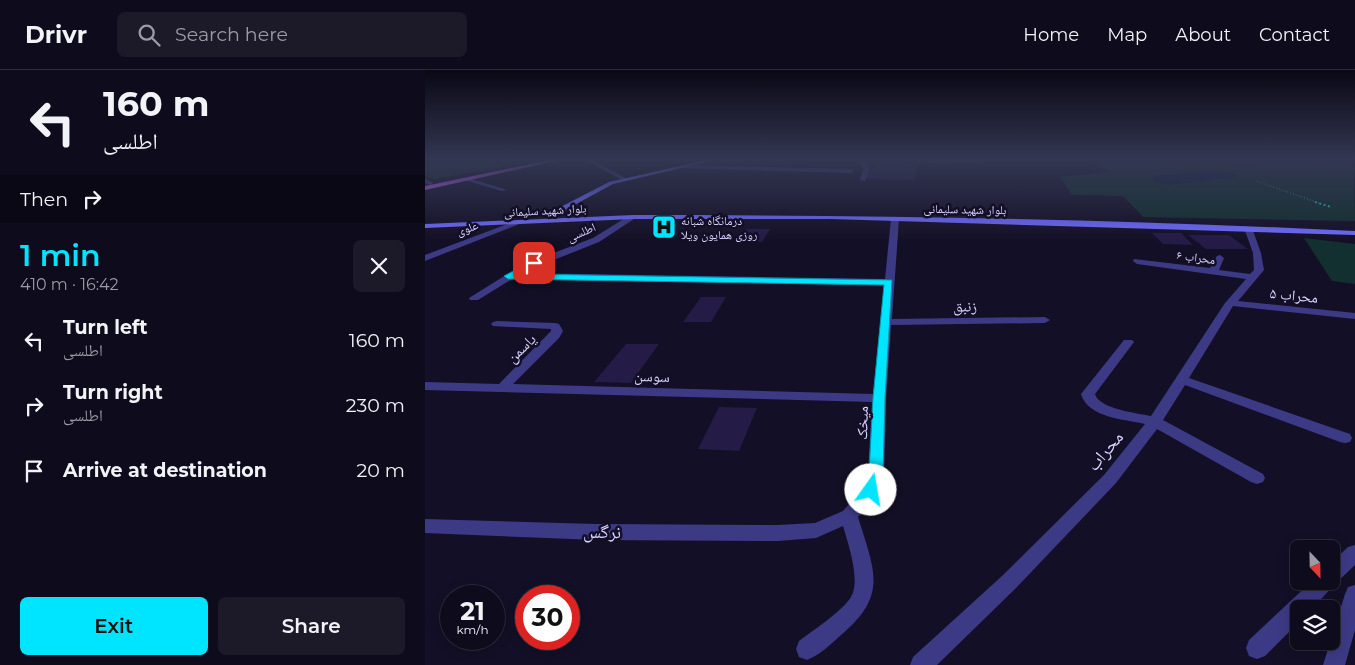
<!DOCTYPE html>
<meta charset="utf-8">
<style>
body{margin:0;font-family:Montserrat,"Noto Naskh Arabic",sans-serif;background:#1c1929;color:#f1f3f6;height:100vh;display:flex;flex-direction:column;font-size:19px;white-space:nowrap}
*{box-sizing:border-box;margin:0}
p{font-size:16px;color:#9b9ba3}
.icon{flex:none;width:28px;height:28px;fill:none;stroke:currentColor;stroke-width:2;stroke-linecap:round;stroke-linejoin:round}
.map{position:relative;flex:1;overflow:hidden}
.sheet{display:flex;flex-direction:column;background:#0e0b1c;width:425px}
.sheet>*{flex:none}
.top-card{background:#0e0b1c;color:#f1f3f6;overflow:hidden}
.needle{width:32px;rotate:158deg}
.buttons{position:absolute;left:865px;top:470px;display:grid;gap:10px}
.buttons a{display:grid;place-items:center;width:50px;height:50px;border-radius:8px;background:#0e0b1c;box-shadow:0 2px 12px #0003,0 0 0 1px #2e2b3b;font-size:25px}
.speed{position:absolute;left:15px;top:515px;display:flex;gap:10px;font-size:25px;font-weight:700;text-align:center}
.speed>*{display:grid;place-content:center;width:65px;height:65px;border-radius:50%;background:#0e0b1c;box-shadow:0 2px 12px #0003,0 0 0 1px #2e2b3b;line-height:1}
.speed small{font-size:12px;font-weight:400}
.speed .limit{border:8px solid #d22;background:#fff;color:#111}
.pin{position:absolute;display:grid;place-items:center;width:42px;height:42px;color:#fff;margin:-21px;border-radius:10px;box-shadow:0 2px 8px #0006}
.me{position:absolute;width:55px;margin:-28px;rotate:13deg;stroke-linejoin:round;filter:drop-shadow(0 0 4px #0008)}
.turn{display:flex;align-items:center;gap:18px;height:105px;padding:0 20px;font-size:22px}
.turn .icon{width:65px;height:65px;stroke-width:2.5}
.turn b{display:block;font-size:35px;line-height:42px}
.then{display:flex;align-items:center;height:48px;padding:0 20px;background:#0003;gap:10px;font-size:19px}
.round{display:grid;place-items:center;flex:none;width:52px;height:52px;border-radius:8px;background:#1c1929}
.overview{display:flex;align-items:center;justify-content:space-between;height:85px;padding:0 20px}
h1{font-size:30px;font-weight:600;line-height:38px;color:#00e5ff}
.action{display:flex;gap:10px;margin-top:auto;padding:10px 20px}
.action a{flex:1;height:58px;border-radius:8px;background:#00e5ff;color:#111;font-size:20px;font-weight:600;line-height:58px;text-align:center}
.action a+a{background:#1c1929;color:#f1f3f6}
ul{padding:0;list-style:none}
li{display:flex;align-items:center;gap:15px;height:65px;padding:0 20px}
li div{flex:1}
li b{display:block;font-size:19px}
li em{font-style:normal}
header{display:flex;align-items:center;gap:30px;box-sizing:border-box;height:70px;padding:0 25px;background:#0e0b1c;border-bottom:1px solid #2e2b3b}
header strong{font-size:24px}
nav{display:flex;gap:28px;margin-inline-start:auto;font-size:18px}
.search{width:350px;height:45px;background:#1c1929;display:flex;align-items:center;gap:12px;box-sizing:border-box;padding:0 18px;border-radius:8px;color:#9b9ba3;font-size:19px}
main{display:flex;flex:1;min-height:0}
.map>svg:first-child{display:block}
.green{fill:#12302f}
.water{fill:#0a1f44}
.building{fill:#241b47}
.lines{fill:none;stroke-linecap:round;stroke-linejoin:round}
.path-far1{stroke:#2fb8b0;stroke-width:1;stroke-dasharray:1 2;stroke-linecap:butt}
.path{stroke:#2fb8b0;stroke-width:2;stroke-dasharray:2 2.5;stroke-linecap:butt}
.street{fill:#3d3a85;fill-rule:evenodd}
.secondary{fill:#6f6bff;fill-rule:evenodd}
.primary{fill:#c25bff;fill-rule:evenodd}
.route{fill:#00e5ff;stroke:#0095a6}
.labels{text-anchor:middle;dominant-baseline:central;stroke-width:5;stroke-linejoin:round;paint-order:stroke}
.far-street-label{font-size:12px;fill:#d9d4ff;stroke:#130f26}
.far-poi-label{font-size:12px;fill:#d9d4ff;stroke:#130f26;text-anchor:start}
.street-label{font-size:15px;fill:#d9d4ff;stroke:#130f26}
.near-street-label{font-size:18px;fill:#d9d4ff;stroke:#130f26}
</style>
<header>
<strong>Drivr</strong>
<div class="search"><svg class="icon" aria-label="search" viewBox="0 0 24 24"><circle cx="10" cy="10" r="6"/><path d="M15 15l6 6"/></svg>Search here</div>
<nav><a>Home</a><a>Map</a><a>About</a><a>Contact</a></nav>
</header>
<main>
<section class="sheet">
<div class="top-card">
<div class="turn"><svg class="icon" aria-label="left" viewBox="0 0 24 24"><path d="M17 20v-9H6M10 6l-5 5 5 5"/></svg><div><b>160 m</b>اطلسی</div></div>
<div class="then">Then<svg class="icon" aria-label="right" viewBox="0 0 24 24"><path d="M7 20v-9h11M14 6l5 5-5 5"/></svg></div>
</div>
<div class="overview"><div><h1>1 min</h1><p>410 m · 16:42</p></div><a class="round"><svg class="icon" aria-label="close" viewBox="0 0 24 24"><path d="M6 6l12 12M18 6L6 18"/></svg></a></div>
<ul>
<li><svg class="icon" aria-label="left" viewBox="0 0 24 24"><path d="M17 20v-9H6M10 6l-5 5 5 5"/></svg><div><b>Turn left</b><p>اطلسی</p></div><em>160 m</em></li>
<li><svg class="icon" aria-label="right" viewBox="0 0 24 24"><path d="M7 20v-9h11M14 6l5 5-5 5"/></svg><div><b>Turn right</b><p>اطلسی</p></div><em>230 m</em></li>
<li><svg class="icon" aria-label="arrive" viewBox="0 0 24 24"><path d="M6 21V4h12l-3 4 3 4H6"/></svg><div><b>Arrive at destination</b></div><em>20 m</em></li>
</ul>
<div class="action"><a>Exit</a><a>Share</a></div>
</section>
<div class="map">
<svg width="930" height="595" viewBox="0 0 930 595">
<rect width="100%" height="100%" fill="#130f26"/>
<!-- green -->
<path class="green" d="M 0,89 L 115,89 L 10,109 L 0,106 Z
M 657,89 L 874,89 L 898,92 L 907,89 L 929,89 L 930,151 L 718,147 L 698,126 L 647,125 L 635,107 L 685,102 Z
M 879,168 L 930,174 L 930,214 L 907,211 Z"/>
<!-- water -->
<path class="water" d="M 786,101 L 809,104 L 813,107 L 742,115 L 731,112 L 727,109 L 730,106 Z"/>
<!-- building -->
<path class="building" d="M 817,89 L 829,92 L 816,94 L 804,91 Z
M 452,93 L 493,94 L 490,110 L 438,109 Z
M 321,159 L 345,159 L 337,172 L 312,172 Z
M 727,163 L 756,163 L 768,175 L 738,174 Z
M 763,165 L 804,165 L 823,179 L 781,179 Z
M 276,227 L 301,227 L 286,252 L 258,252 Z
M 201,274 L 234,274 L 206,313 L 169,312 Z
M 294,337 L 332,338 L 314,381 L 273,379 Z"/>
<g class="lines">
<!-- path-far1 -->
<path class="path-far1" d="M 831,111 L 894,133"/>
<!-- path -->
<path class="path" d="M 890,132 L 906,137"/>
<!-- street -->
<path class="street" d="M 158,89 L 165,89 L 204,110 L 199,111 Z
M 431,89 L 437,89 L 445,99 L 440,111 L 435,110 L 439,99 Z
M 462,89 L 574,89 L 571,91 L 507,93 Z
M 257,95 L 426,99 L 429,101 L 426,103 L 255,98 Z
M 39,108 L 43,108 L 82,120 L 77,121 L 39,110 Z
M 0,109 L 8,113 L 5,115 L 0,113 Z
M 205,145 L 212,147 L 174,172 L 96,203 L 460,209 L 466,149 L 470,147 L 474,149 L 467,249 L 620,247 L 625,250 L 620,253 L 466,255 L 461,328 L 459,403 L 452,425 L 433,447 C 449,500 464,525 416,565 C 406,574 395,585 382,590 L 374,587 L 371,579 L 374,571 C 387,561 421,539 427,525 C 435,508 423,473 418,456 L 391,468 L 353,471 L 171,470 L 0,463 L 0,449 L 171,454 L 353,455 L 390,453 L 418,441 L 439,417 L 443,403 L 447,332 L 0,320 L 0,312 L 74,314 L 126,261 L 126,259 L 68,256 L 66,254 L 68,252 L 72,251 L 130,253 L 134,254 L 138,261 L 134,268 L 88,314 L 448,324 L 459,215 L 87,209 L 53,230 L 45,230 L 44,228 L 97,195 L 168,168 Z
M 90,151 L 97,153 L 0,191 L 0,185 Z
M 820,156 L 827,158 L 836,183 L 839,200 L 813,231 L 930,243 L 930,249 L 808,236 L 764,308 L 925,364 L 927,368 L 925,372 L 920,373 L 915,372 L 760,315 L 738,350 L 838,404 L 840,408 L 838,412 L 832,414 L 826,412 L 732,359 L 691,413 L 591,518 L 512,595 L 485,595 L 488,587 L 577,506 L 679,405 L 720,354 C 699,349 663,348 656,324 L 699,270 L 707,270 L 709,272 L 670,324 C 674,339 712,343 726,346 L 800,233 L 821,209 L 712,194 L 708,191 L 709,189 L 785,198 L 792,186 L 795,185 L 799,188 L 794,200 L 825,204 L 829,200 L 828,183 L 819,158 Z
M 930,475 L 930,495 L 910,514 L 887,539 L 874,539 L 874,552 L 840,586 L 832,589 L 824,586 L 821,578 L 824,570 L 887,511 L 906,511 L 906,493 L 923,477 Z
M 930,515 L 930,560 L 920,595 L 898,595 L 920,524 L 923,517 Z"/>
<!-- secondary -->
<path class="secondary" d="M 286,89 L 295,89 L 188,114 L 131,145 L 124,143 L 184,112 Z
M 208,145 C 449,145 690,149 930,161 L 930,165 L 406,149 L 208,149 L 0,158 L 0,154 Z"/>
<!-- primary -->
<path class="primary" d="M 130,89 L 139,89 L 0,120 L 0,116 Z"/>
</g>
<!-- sky -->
<linearGradient id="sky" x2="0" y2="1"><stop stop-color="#0a0815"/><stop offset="0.52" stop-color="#333752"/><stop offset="1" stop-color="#333752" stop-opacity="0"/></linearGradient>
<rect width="930" height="172" fill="url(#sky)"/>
<!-- route -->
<path class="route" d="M 109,190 L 113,193 L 112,195 L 95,204 L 467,210 L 460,328 L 458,403 L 451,424 L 446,426 L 440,424 L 438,420 L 444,403 L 448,328 L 459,215 L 83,209 L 79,206 Z"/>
<!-- icons -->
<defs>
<g id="hospital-square" transform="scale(1.25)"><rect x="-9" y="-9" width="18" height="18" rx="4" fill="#00e5ff" stroke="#130f26"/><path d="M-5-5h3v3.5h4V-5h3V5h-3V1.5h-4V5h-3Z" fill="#111"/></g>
</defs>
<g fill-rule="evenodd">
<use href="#hospital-square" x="239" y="157"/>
</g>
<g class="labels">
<!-- far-street labels -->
<g class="far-street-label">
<text transform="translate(540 139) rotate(1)">بلوار شهید سلیمانی</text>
<text transform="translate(120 140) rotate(-3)">بلوار شهید سلیمانی</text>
<text transform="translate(42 158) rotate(-20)">علوی</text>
<text transform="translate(156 162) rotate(-24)">اطلسی</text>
<text transform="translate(771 187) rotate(8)">محراب ۶</text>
</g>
<!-- far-poi labels -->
<g class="far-poi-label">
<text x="256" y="150">درمانگاه شبانه<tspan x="256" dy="14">روزی همایون ویلا</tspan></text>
</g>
<!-- street labels -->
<g class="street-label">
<text transform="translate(869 225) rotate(6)">محراب ۵</text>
<text transform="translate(540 236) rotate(-1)">زنبق</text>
<text transform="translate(96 278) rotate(-44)">یاسمن</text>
<text transform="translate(227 306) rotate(2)">سوسن</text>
<text transform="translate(437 353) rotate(-88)">میخک</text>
</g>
<!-- near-street labels -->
<g class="near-street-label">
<text transform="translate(680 381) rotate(-50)">محراب</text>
<text transform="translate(177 462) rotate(1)">نرگس</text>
</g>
</g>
</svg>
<div class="buttons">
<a><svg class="needle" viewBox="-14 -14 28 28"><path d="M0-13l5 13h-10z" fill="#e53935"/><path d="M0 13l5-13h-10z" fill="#9b9ba3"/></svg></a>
<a><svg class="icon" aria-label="layers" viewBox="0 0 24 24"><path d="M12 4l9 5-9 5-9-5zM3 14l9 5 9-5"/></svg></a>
</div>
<div class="speed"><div>21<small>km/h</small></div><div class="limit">30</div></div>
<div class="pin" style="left:109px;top:193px;background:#d93025"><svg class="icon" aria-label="arrive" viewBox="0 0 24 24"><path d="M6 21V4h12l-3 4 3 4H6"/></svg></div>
<svg class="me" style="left:446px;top:420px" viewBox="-20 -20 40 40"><circle r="19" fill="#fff"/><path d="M0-13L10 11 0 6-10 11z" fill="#00e5ff"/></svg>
</div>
</main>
